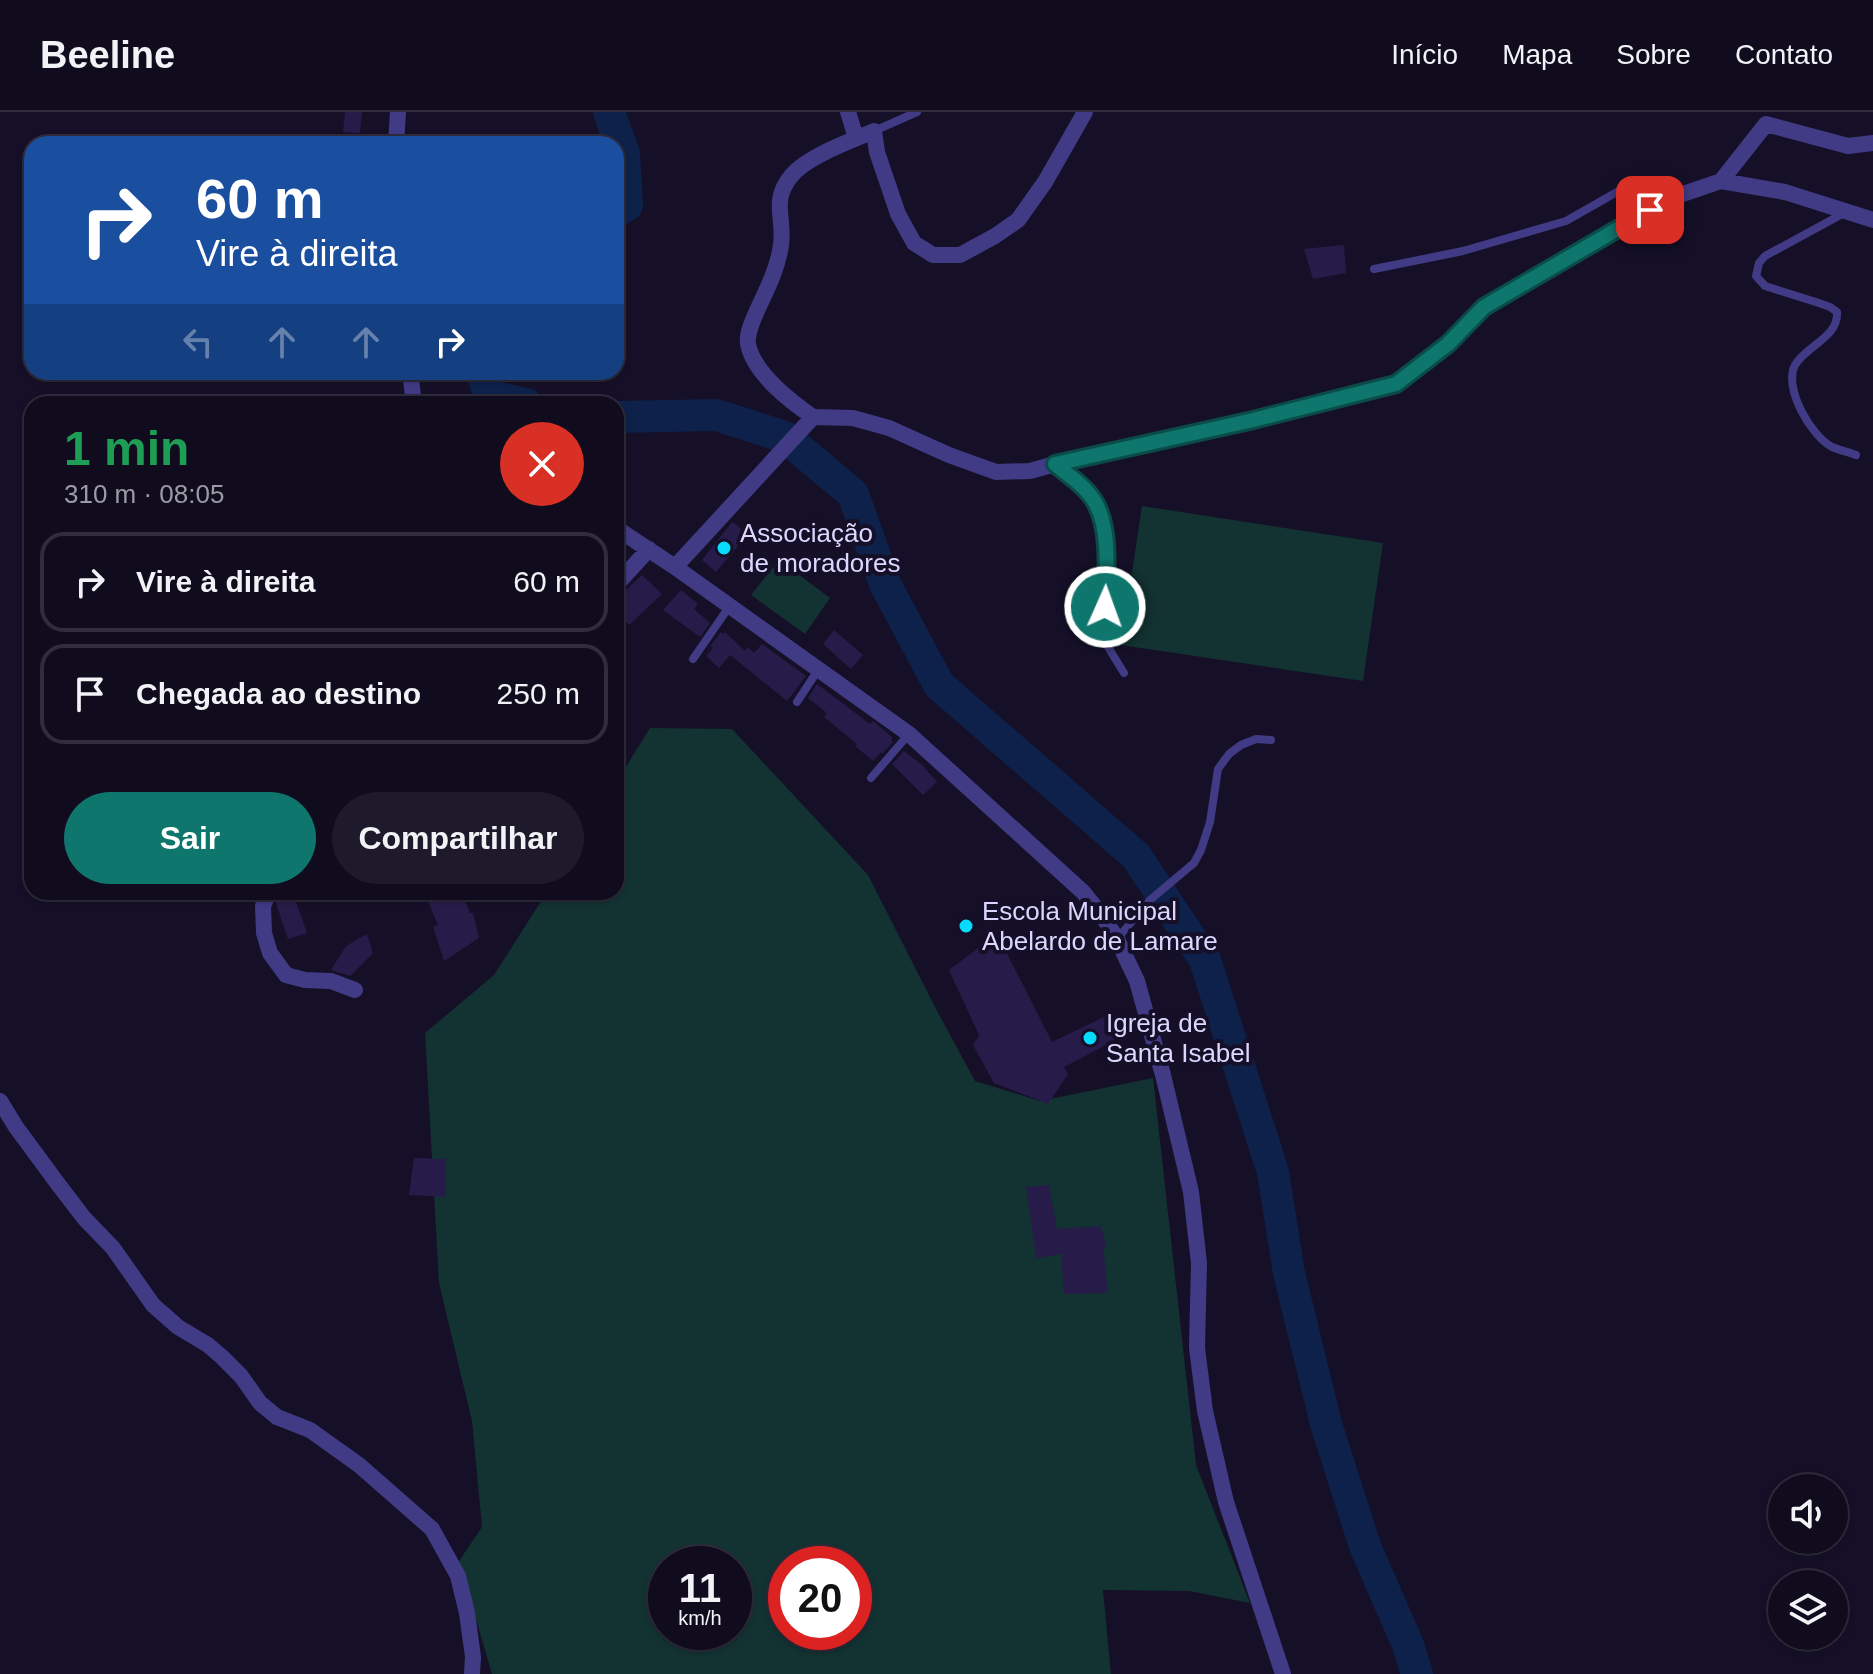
<!DOCTYPE html>
<html lang="pt">
<meta charset="utf-8">
<style>
body{margin:0;font-family:Arial,sans-serif;background:#1e1a2b;color:#f1f3f6;height:100vh;display:flex;flex-direction:column;font-size:30px;white-space:nowrap}
*{box-sizing:border-box;margin:0}
p{font-size:26px;color:#9c9ba4}
.icon{flex:none;width:44px;height:44px;fill:none;stroke:currentColor;stroke-width:2;stroke-linecap:round;stroke-linejoin:round}
.map{position:relative;flex:1;overflow:hidden}
.side{position:absolute;left:24px;top:284px;width:600px;height:504px;display:flex;flex-direction:column;background:#100c1e;border-radius:24px;box-shadow:0 2px 6px #0004,0 0 0 2px #302c3c}
.side>*{flex:none}
.guide{position:absolute;left:24px;top:24px;width:600px;height:244px;border-radius:24px;box-shadow:0 2px 6px #0004,0 0 0 2px #302c3c;background:#1a4fa0;color:#fff;overflow:hidden}
.buttons{position:absolute;left:1768px;top:1362px;display:grid;gap:16px}
.buttons a{display:grid;place-items:center;width:80px;height:80px;border-radius:50%;background:#100c1e;box-shadow:0 2px 6px #0004,0 0 0 2px #302c3c;font-size:40px}
.speed{position:absolute;left:648px;top:1434px;display:flex;gap:16px;font-size:40px;font-weight:700;text-align:center}
.speed>*{display:grid;place-content:center;width:104px;height:104px;border-radius:50%;background:#100c1e;box-shadow:0 2px 6px #0004,0 0 0 2px #302c3c;line-height:1}
.speed small{font-size:20px;font-weight:400}
.speed .limit{border:12px solid #d22;background:#fff;color:#111}
.pin{position:absolute;display:grid;place-items:center;width:68px;height:68px;color:#fff;margin:-34px;border-radius:16px;box-shadow:0 4px 12px #0006}
.me{position:absolute;width:88px;margin:-44px;rotate:2deg;stroke-linejoin:round;filter:drop-shadow(0 0 6px #0008)}
.turn{display:flex;align-items:center;gap:28px;height:168px;padding:0 40px;font-size:36px}
.turn .icon{width:104px;height:104px;stroke-width:2.5}
.turn b{display:block;font-size:56px;line-height:68px}
.lanes{display:flex;align-items:center;height:76px;padding:0 40px;background:#0003;justify-content:center;gap:40px;direction:ltr}
.lanes .off{opacity:.35}
.round{display:grid;place-items:center;flex:none;width:84px;height:84px;border-radius:42px;background:#1e1a2b}
.headline{display:flex;align-items:center;justify-content:space-between;height:136px;padding:0 40px}
h1{font-size:48px;font-weight:600;line-height:60px;color:#1e9e55}
.cta{display:flex;gap:16px;margin-top:auto;padding:16px 40px}
.cta a{flex:1;height:92px;border-radius:48px;background:#0f766e;color:#fff;font-size:32px;font-weight:600;line-height:92px;text-align:center}
.cta a+a{background:#1e1a2b;color:#f1f3f6}
ul{padding:0;list-style:none}
li{display:flex;align-items:center;gap:24px;height:100px;margin:0 16px 12px;padding:0 24px;border:4px solid #302c3c;border-radius:24px}
li div{flex:1}
li b{display:block;font-size:30px}
li em{font-style:normal}
header{display:flex;align-items:center;gap:48px;box-sizing:border-box;height:112px;padding:0 40px;background:#100c1e;border-bottom:2px solid #302c3c}
header strong{font-size:38px}
nav{display:flex;gap:44px;margin-inline-start:auto;font-size:28px}
.map>svg:first-child{display:block}
.green{fill:#133232;fill-rule:evenodd}
.lines{fill:none;stroke-linecap:round;stroke-linejoin:round}
.river{stroke:#0d214a;stroke-width:32}
.building{fill:#271c49}
.service{stroke:#413b86;stroke-width:8}
.minor{stroke:#413b86;stroke-width:16}
.route-casing{stroke:#0a4d48;stroke-width:20}
.route{stroke:#0f766e;stroke-width:14}
.poi-dot{fill:#05dcfd;stroke:#151028;stroke-width:3}
.labels{text-anchor:middle;dominant-baseline:central;stroke-width:8;stroke-linejoin:round;paint-order:stroke}
.poi-label{font-size:26px;fill:#ddd7ff;stroke:#151028;text-anchor:start}
</style>
<header>
<strong>Beeline</strong>
<nav><a>Início</a><a>Mapa</a><a>Sobre</a><a>Contato</a></nav>
</header>
<div class="map">
<svg width="1873" height="1562" viewBox="0 0 1873 1562">
<rect width="100%" height="100%" fill="#151028"/>
<!-- green -->
<path class="green" d="M 1142,394 L 1383,431 L 1363,569 L 1121,533 Z
M 779,448 L 830,486 L 805,522 L 751,483 Z
M 650,616 L 732,617 L 868,763 L 936,897 L 975,969 L 1040,989 L 1153,966 L 1196,1353 L 1250,1491 L 1189,1479 L 1103,1478 L 1111,1562 L 492,1562 L 459,1449 L 482,1415 L 472,1309 L 439,1171 L 425,921 L 494,863 L 547,780 L 616,780 L 616,671 ZM 666,1452 L 734,1452 L 734,1520 L 666,1520 ZM 786,1452 L 854,1452 L 854,1520 L 786,1520 Z"/>
<g class="lines">
<!-- river -->
<path class="river" d="M 609,0 L 624,42 L 627,93 L 616,100
M 481,260 L 490,284 L 526,292
M 616,305 L 716,303 L 785,325 L 853,382 L 885,472 L 939,573 L 1136,744 L 1205,848 L 1273,1060 L 1289,1161 L 1326,1312 L 1365,1434 L 1408,1533 L 1417,1562"/>
</g>
<!-- building -->
<path class="building" d="M 345,0 L 362,0 L 360,21 L 343,20 Z
M 1344,133 L 1346,161 L 1313,167 L 1304,137 Z
M 732,410 L 748,422 L 716,460 L 702,448 Z
M 642,463 L 662,482 L 629,513 L 616,500 L 616,487 Z
M 681,478 L 698,492 L 694,497 L 710,511 L 700,525 L 663,498 Z
M 834,518 L 863,543 L 851,557 L 823,532 Z
M 721,520 L 724,522 L 725,520 L 745,539 L 748,535 L 754,541 L 762,532 L 806,564 L 787,589 L 730,543 L 719,556 L 706,544 L 713,536 L 710,534 Z
M 817,572 L 870,612 L 873,609 L 893,626 L 891,628 L 893,630 L 882,642 L 881,640 L 873,649 L 855,634 L 857,632 L 824,605 L 827,601 L 808,586 Z
M 904,639 L 922,653 L 937,670 L 923,683 L 892,652 Z
M 424,780 L 461,780 L 470,801 L 473,801 L 479,826 L 444,849 L 433,814 L 438,813 Z
M 293,781 L 307,821 L 288,827 L 276,791 L 279,785 Z
M 367,822 L 373,841 L 350,864 L 331,858 L 346,834 Z
M 997,822 L 1052,930 L 1112,901 L 1125,923 L 1064,955 L 1068,962 L 1048,992 L 994,971 L 973,933 L 979,923 L 949,858 Z
M 414,1046 L 446,1047 L 446,1085 L 409,1083 Z
M 1049,1073 L 1057,1117 L 1100,1114 L 1107,1134 L 1103,1135 L 1108,1181 L 1064,1182 L 1061,1142 L 1036,1146 L 1026,1075 Z"/>
<g class="lines">
<!-- service -->
<path class="service" d="M 874,19 L 917,0
M 1846,100 L 1765,144 L 1759,151 L 1756,164 L 1765,174 L 1819,191 L 1830,195 L 1837,200 C 1839,225 1806,234 1795,253 C 1783,276 1811,324 1832,335 C 1839,338 1848,340 1856,343
M 1374,157 L 1463,139 L 1566,109 L 1617,80 L 1649,73 L 1662,77 L 1673,84
M 1055,353 L 1084,377 L 1097,393 L 1103,413 L 1107,451 L 1104,517 L 1108,535 L 1124,561
M 693,547 L 729,495
M 797,590 L 818,558
M 871,666 L 909,622
M 1117,827 L 1150,788 L 1194,751 L 1201,738 L 1210,710 L 1218,657 L 1229,642 L 1241,633 L 1256,627 L 1271,628"/>
<!-- minor -->
<path class="minor" d="M 848,0 L 856,26
M 396,32 L 398,0
M 1721,69 L 1766,12 L 1848,34 L 1873,31
M 410,260 L 413,284 L 418,292
M 813,305 L 853,306 L 889,316 L 949,343 L 996,360 L 1030,359 L 1055,352 L 1249,309 L 1396,272 L 1448,232 L 1484,195 L 1674,85 L 1721,69 L 1785,80 L 1873,108
M 616,416 L 675,455 L 909,622 L 1083,780 L 1103,805 L 1117,827 L 1137,869 L 1163,963 L 1191,1080 L 1199,1151 L 1197,1236 L 1205,1299 L 1226,1390 L 1283,1562
M 675,455 L 813,305 C 790,289 754,262 748,232 C 747,226 750,215 753,208 C 763,184 777,161 781,133 C 785,105 770,89 792,63 C 808,44 851,29 874,19 L 877,40 L 898,102 L 914,131 L 933,143 L 960,143 L 995,124 L 1018,108 L 1045,70 L 1085,0
M 616,473 L 649,437
M 269,780 L 263,794 L 264,821 L 270,841 L 286,863 L 305,868 L 331,869 L 355,878
M 0,989 L 16,1015 L 58,1072 L 84,1106 L 113,1136 L 153,1193 L 178,1215 L 208,1233 L 222,1245 L 241,1264 L 260,1291 L 277,1305 L 310,1318 L 359,1353 L 432,1417 L 458,1464 L 467,1501 L 473,1545 L 472,1562"/>
</g>
<g class="lines">
<!-- route casing -->
<g class="route-casing">
<path id="route" d="M 1105,495 C 1106,464 1111,420 1096,392 C 1087,375 1069,364 1055,352 L 1249,309 L 1396,272 L 1448,232 L 1484,195 L 1650,98"/>
</g>
<!-- route -->
<use href="#route" class="route"/>
</g>
<!-- markers -->
<g class="poi-dot">
<circle cx="724" cy="436" r="8"/>
<circle cx="966" cy="814" r="8"/>
<circle cx="1090" cy="926" r="8"/>
</g>
<g class="labels">
<!-- poi labels -->
<g class="poi-label">
<text x="740" y="421">Associação<tspan x="740" dy="30">de moradores</tspan></text>
<text x="982" y="799">Escola Municipal<tspan x="982" dy="30">Abelardo de Lamare</tspan></text>
<text x="1106" y="911">Igreja de<tspan x="1106" dy="30">Santa Isabel</tspan></text>
</g>
</g>
</svg>
<div class="buttons">
<a><svg class="icon" aria-label="sound" viewBox="0 0 24 24"><path d="M4 9h4l5-4v14l-5-4H4zM17 9q2 3 0 6"/></svg></a>
<a><svg class="icon" aria-label="layers" viewBox="0 0 24 24"><path d="M12 4l9 5-9 5-9-5zM3 14l9 5 9-5"/></svg></a>
</div>
<div class="speed"><div>11<small>km/h</small></div><div class="limit">20</div></div>
<div class="pin" style="left:1650px;top:98px;background:#d93025"><svg class="icon" aria-label="arrive" viewBox="0 0 24 24"><path d="M6 21V4h12l-3 4 3 4H6"/></svg></div>
<svg class="me" style="left:1105px;top:495px" viewBox="-20 -20 40 40"><circle r="17" fill="#0f766e" stroke="#fff" stroke-width="3"/><path d="M0-11L8 9 0 5-8 9z" fill="#fff"/></svg>
<div class="guide">
<div class="turn"><svg class="icon" aria-label="right" viewBox="0 0 24 24"><path d="M7 20v-9h11M14 6l5 5-5 5"/></svg><div><b>60 m</b>Vire à direita</div></div>
<div class="lanes"><svg class="icon off" aria-label="left" viewBox="0 0 24 24"><path d="M17 20v-9H6M10 6l-5 5 5 5"/></svg><svg class="icon off" aria-label="ahead" viewBox="0 0 24 24"><path d="M12 20V5M6 11l6-6 6 6"/></svg><svg class="icon off" aria-label="ahead" viewBox="0 0 24 24"><path d="M12 20V5M6 11l6-6 6 6"/></svg><svg class="icon" aria-label="right" viewBox="0 0 24 24"><path d="M7 20v-9h11M14 6l5 5-5 5"/></svg></div>
</div>
<section class="side">
<div class="headline"><div><h1>1 min</h1><p>310 m · 08:05</p></div><a class="round" style="background:#d93025;color:#fff"><svg class="icon" aria-label="close" viewBox="0 0 24 24"><path d="M6 6l12 12M18 6L6 18"/></svg></a></div>
<ul>
<li><svg class="icon" aria-label="right" viewBox="0 0 24 24"><path d="M7 20v-9h11M14 6l5 5-5 5"/></svg><div><b>Vire à direita</b></div><em>60 m</em></li>
<li><svg class="icon" aria-label="arrive" viewBox="0 0 24 24"><path d="M6 21V4h12l-3 4 3 4H6"/></svg><div><b>Chegada ao destino</b></div><em>250 m</em></li>
</ul>
<div class="cta"><a>Sair</a><a>Compartilhar</a></div>
</section>
</div>
